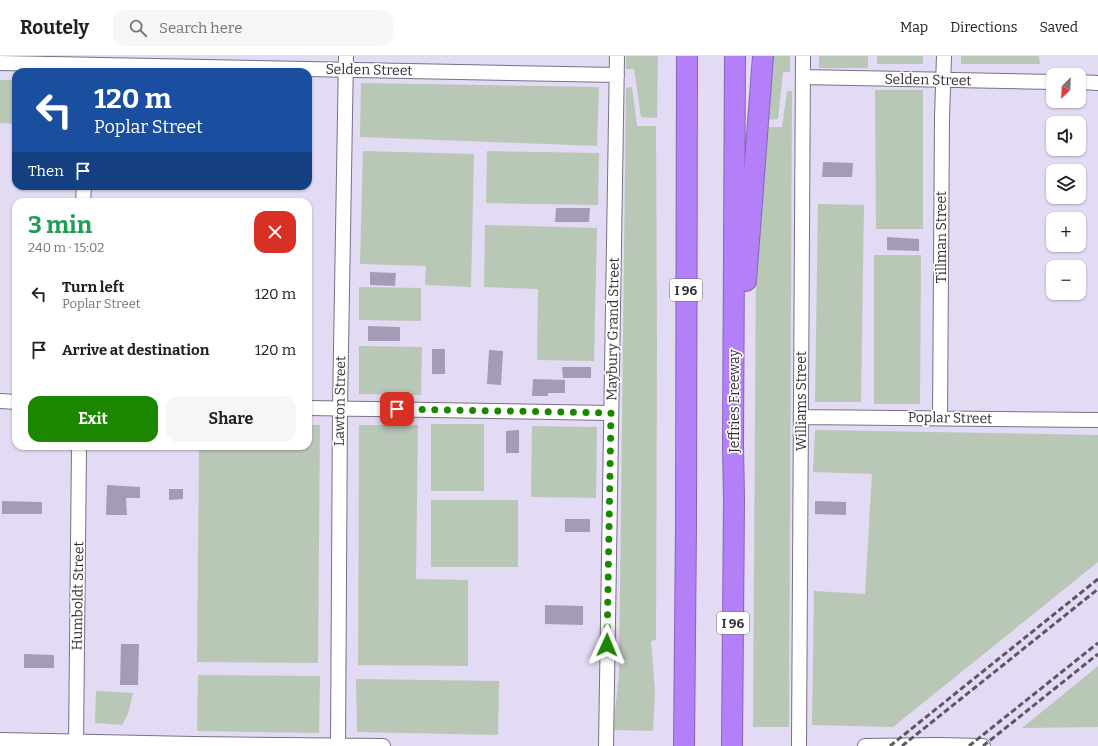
<!DOCTYPE html>
<meta charset="utf-8">
<style>
body{margin:0;font-family:Bitter,serif;background:#f6f6f6;color:#202124;height:100vh;display:flex;flex-direction:column;font-size:15px;white-space:nowrap}
*{box-sizing:border-box;margin:0}
p{font-size:13px;color:#757577}
.icon{flex:none;width:22px;height:22px;fill:none;stroke:currentColor;stroke-width:2;stroke-linecap:round;stroke-linejoin:round}
.map{position:relative;flex:1;overflow:hidden}
.panel{position:absolute;left:12px;top:142px;width:300px;height:252px;display:flex;flex-direction:column;background:#fff;border-radius:12px;box-shadow:0 1px 3px #0004}
.panel>*{flex:none}
.hud{position:absolute;left:12px;top:12px;width:300px;height:122px;border-radius:12px;box-shadow:0 1px 3px #0004;background:#1a4fa0;color:#fff;overflow:hidden}
.needle{width:26px;rotate:204deg}
.buttons{position:absolute;left:1046px;top:12px;display:grid;gap:8px}
.buttons a{display:grid;place-items:center;width:40px;height:40px;border-radius:8px;background:#fff;box-shadow:0 1px 3px #0004;font-size:20px}
.pin{position:absolute;display:grid;place-items:center;width:34px;height:34px;color:#fff;margin:-17px;border-radius:8px;box-shadow:0 2px 6px #0006}
.me{position:absolute;width:44px;margin:-22px;rotate:1deg;stroke-linejoin:round;filter:drop-shadow(0 0 3px #0008)}
.turn{display:flex;align-items:center;gap:14px;height:84px;padding:0 16px;font-size:18px}
.turn .icon{width:52px;height:52px;stroke-width:2.5}
.turn b{display:block;font-size:28px;line-height:34px}
.then{display:flex;align-items:center;height:38px;padding:0 16px;background:#0003;gap:8px;font-size:15px}
.round{display:grid;place-items:center;flex:none;width:42px;height:42px;border-radius:12px;background:#f6f6f6}
.overview{display:flex;align-items:center;justify-content:space-between;height:68px;padding:0 16px}
h1{font-size:24px;font-weight:700;line-height:30px;color:#1e9e55}
.button{display:flex;gap:8px;margin-top:auto;padding:8px 16px}
.button a{flex:1;height:46px;border-radius:12px;background:#1b8700;color:#fff;font-size:16px;font-weight:700;line-height:46px;text-align:center}
.button a+a{background:#f6f6f6;color:#202124}
ul{padding:0;list-style:none}
li{display:flex;align-items:center;gap:12px;height:56px;padding:0 16px}
li div{flex:1}
li b{display:block;font-size:15px}
li em{font-style:normal}
header{display:flex;align-items:center;gap:24px;box-sizing:border-box;height:56px;padding:0 20px;background:#fff;border-bottom:1px solid #e0e0e0}
header strong{font-size:19px}
nav{display:flex;gap:22px;margin-inline-start:auto;font-size:14px}
.search{width:280px;height:36px;background:#f6f6f6;display:flex;align-items:center;gap:10px;box-sizing:border-box;padding:0 14px;border-radius:12px;color:#757577;font-size:15px}
.map>svg:first-child{display:block}
.green{fill:#b9c7b7}
.building{fill:#a59bb7}
.lines{fill:none;stroke-linecap:round;stroke-linejoin:round}
.minor-casing{stroke:#797187;stroke-width:16}
.highway-casing{stroke:#8764b6;stroke-width:22}
.minor{stroke:#fff;stroke-width:14}
.highway{stroke:#b480f9;stroke-width:20}
.rail{stroke:#5d5765;stroke-width:3;stroke-dasharray:6 3;stroke-linecap:butt}
.route{stroke:#1b8700;stroke-width:7;stroke-dasharray:0 12.6}
.labels{text-anchor:middle;dominant-baseline:central;stroke-width:3.5;stroke-linejoin:round;paint-order:stroke}
.shield{fill:#fff;stroke:#706d74;stroke-width:1}
.shield-label{font-size:13px;font-weight:bold;fill:#332f39}
.street-label{font-size:14px;fill:#332f39;stroke:#fff}
</style>
<header>
<strong>Routely</strong>
<div class="search"><svg class="icon" aria-label="search" viewBox="0 0 24 24"><circle cx="10" cy="10" r="6"/><path d="M15 15l6 6"/></svg>Search here</div>
<nav><a>Map</a><a>Directions</a><a>Saved</a></nav>
</header>
<div class="map">
<svg width="1098" height="690" viewBox="0 0 1098 690">
<rect width="100%" height="100%" fill="#e3daf3"/>
<!-- green -->
<path class="green" d="M 626,0 L 658,0 L 657,62 L 641,61 L 634,13 L 626,13 Z
M 768,0 L 790,0 L 790,16 L 783,16 L 778,63 L 763,64 Z
M 819,0 L 868,0 L 868,12 L 819,12 Z
M 877,0 L 923,0 L 923,8 L 877,8 Z
M 961,0 L 1039,0 L 1040,8 L 961,8 Z
M 0,24 L 16,24 L 16,68 L 0,67 Z
M 361,27 L 599,31 L 597,90 L 360,81 Z
M 632,31 L 637,70 L 656,70 L 657,288 L 656,584 L 651,585 L 655,635 L 653,675 L 613,674 L 619,618 L 626,32 Z
M 875,34 L 923,34 L 923,173 L 876,173 Z
M 787,35 L 792,35 L 789,671 L 753,671 L 756,205 L 763,71 L 782,71 Z
M 363,95 L 474,98 L 471,231 L 425,229 L 426,210 L 360,208 Z
M 487,95 L 599,97 L 598,149 L 486,147 Z
M 818,148 L 864,149 L 861,346 L 815,346 Z
M 485,169 L 597,172 L 594,305 L 537,304 L 538,233 L 484,231 Z
M 874,199 L 921,199 L 920,348 L 874,348 Z
M 359,231 L 421,232 L 421,265 L 359,264 Z
M 359,290 L 422,291 L 421,339 L 359,338 Z
M 431,368 L 484,368 L 484,435 L 431,435 Z
M 308,369 L 320,369 L 318,607 L 197,606 L 199,390 L 308,390 Z
M 359,369 L 418,369 L 416,523 L 468,524 L 468,610 L 358,609 Z
M 532,370 L 597,371 L 596,442 L 531,441 Z
M 815,374 L 1098,379 L 1098,506 L 893,671 L 812,669 L 814,535 L 865,538 L 872,418 L 813,416 Z
M 431,444 L 518,444 L 518,511 L 431,511 Z
M 1098,610 L 1098,671 L 1022,672 Z
M 198,619 L 320,620 L 319,677 L 197,675 Z
M 356,623 L 499,625 L 498,679 L 357,676 Z
M 96,635 L 133,637 L 128,658 L 122,669 L 95,667 Z"/>
<!-- building -->
<path class="building" d="M 823,106 L 853,107 L 852,121 L 822,121 Z
M 556,152 L 590,152 L 589,166 L 555,166 Z
M 887,181 L 919,183 L 919,195 L 887,194 Z
M 370,216 L 396,217 L 395,230 L 370,229 Z
M 368,270 L 400,271 L 400,285 L 368,285 Z
M 432,293 L 445,293 L 445,318 L 432,318 Z
M 489,294 L 503,295 L 501,329 L 487,328 Z
M 562,311 L 591,311 L 591,322 L 563,322 Z
M 533,323 L 565,324 L 565,337 L 548,337 L 548,340 L 532,340 Z
M 519,374 L 519,397 L 506,397 L 506,375 Z
M 107,429 L 140,431 L 140,442 L 126,442 L 127,459 L 106,459 Z
M 169,433 L 183,433 L 183,443 L 169,444 Z
M 2,445 L 42,446 L 42,458 L 2,458 Z
M 815,445 L 846,446 L 846,459 L 815,458 Z
M 565,463 L 590,463 L 590,476 L 565,476 Z
M 545,549 L 583,550 L 583,569 L 545,568 Z
M 121,588 L 139,588 L 138,629 L 120,629 Z
M 24,598 L 54,599 L 54,612 L 24,612 Z"/>
<g class="lines">
<!-- minor casing -->
<g class="minor-casing">
<path id="minor" d="M 0,7 L 617,19
M 803,21 L 1053,26
M 1079,26 L 1098,27
M 83,146 L 84,130
M 0,345 L 16,346
M 308,352 L 611,357
M 801,361 L 1098,364
M 940,362 L 942,62 L 944,0
M 0,684 L 194,688 L 383,690
M 76,690 L 79,390
M 338,690 L 340,352 L 346,0
M 606,690 L 617,0
M 799,690 L 803,0
M 865,690 L 938,689 L 983,690"/>
</g>
<!-- highway casing -->
<g class="highway-casing">
<path id="highway" d="M 746,225 L 763,0
M 684,690 L 686,469 L 687,0
M 732,690 L 734,443 L 733,390 L 735,0"/>
</g>
<!-- minor -->
<use href="#minor" class="minor"/>
<!-- highway -->
<use href="#highway" class="highway"/>
<!-- rail -->
<path class="rail" d="M 890,690 L 1098,523
M 902,690 L 1098,533
M 969,690 L 1098,587
M 983,690 L 1098,598"/>
</g>
<g class="lines">
<!-- route -->
<path class="route" d="M 397,353 L 611,357 L 607,589"/>
</g>
<g class="labels">
<!-- shield labels -->
<g class="shield">
<rect x="670" y="223" width="32" height="22" rx="3"/>
<rect x="717" y="556" width="32" height="22" rx="3"/>
</g>
<g class="shield-label">
<text x="686" y="234">I 96</text>
<text x="733" y="567">I 96</text>
</g>
<!-- street labels -->
<g class="street-label">
<text transform="translate(369 14) rotate(1)">Selden Street</text>
<text transform="translate(928 24) rotate(1)">Selden Street</text>
<text transform="translate(941 181) rotate(-90)">Tillman Street</text>
<text transform="translate(613 273) rotate(-89)">Maybury Grand Street</text>
<text transform="translate(340 345) rotate(-89)">Lawton Street</text>
<text transform="translate(734 345) rotate(-90)">Jeffries Freeway</text>
<text transform="translate(801 345) rotate(-90)">Williams Street</text>
<text transform="translate(950 362) rotate(1)">Poplar Street</text>
<text transform="translate(78 540) rotate(-89)">Humboldt Street</text>
</g>
</g>
</svg>
<div class="buttons">
<a><svg class="needle" viewBox="-14 -14 28 28"><path d="M0-13l5 13h-10z" fill="#e53935"/><path d="M0 13l5-13h-10z" fill="#757577"/></svg></a>
<a><svg class="icon" aria-label="sound" viewBox="0 0 24 24"><path d="M4 9h4l5-4v14l-5-4H4zM17 9q2 3 0 6"/></svg></a>
<a><svg class="icon" aria-label="layers" viewBox="0 0 24 24"><path d="M12 4l9 5-9 5-9-5zM3 14l9 5 9-5"/></svg></a>
<a>+</a>
<a>−</a>
</div>
<div class="pin" style="left:397px;top:353px;background:#d93025"><svg class="icon" aria-label="arrive" viewBox="0 0 24 24"><path d="M6 21V4h12l-3 4 3 4H6"/></svg></div>
<svg class="me" style="left:607px;top:589px" viewBox="-20 -20 40 40"><path d="M0-17L14 15 0 8-14 15z" fill="#1b8700" stroke="#fff" stroke-width="4"/></svg>
<div class="hud">
<div class="turn"><svg class="icon" aria-label="left" viewBox="0 0 24 24"><path d="M17 20v-9H6M10 6l-5 5 5 5"/></svg><div><b>120 m</b>Poplar Street</div></div>
<div class="then">Then<svg class="icon" aria-label="arrive" viewBox="0 0 24 24"><path d="M6 21V4h12l-3 4 3 4H6"/></svg></div>
</div>
<section class="panel">
<div class="overview"><div><h1>3 min</h1><p>240 m · 15:02</p></div><a class="round" style="background:#d93025;color:#fff"><svg class="icon" aria-label="close" viewBox="0 0 24 24"><path d="M6 6l12 12M18 6L6 18"/></svg></a></div>
<ul>
<li><svg class="icon" aria-label="left" viewBox="0 0 24 24"><path d="M17 20v-9H6M10 6l-5 5 5 5"/></svg><div><b>Turn left</b><p>Poplar Street</p></div><em>120 m</em></li>
<li><svg class="icon" aria-label="arrive" viewBox="0 0 24 24"><path d="M6 21V4h12l-3 4 3 4H6"/></svg><div><b>Arrive at destination</b></div><em>120 m</em></li>
</ul>
<div class="button"><a>Exit</a><a>Share</a></div>
</section>
</div>
